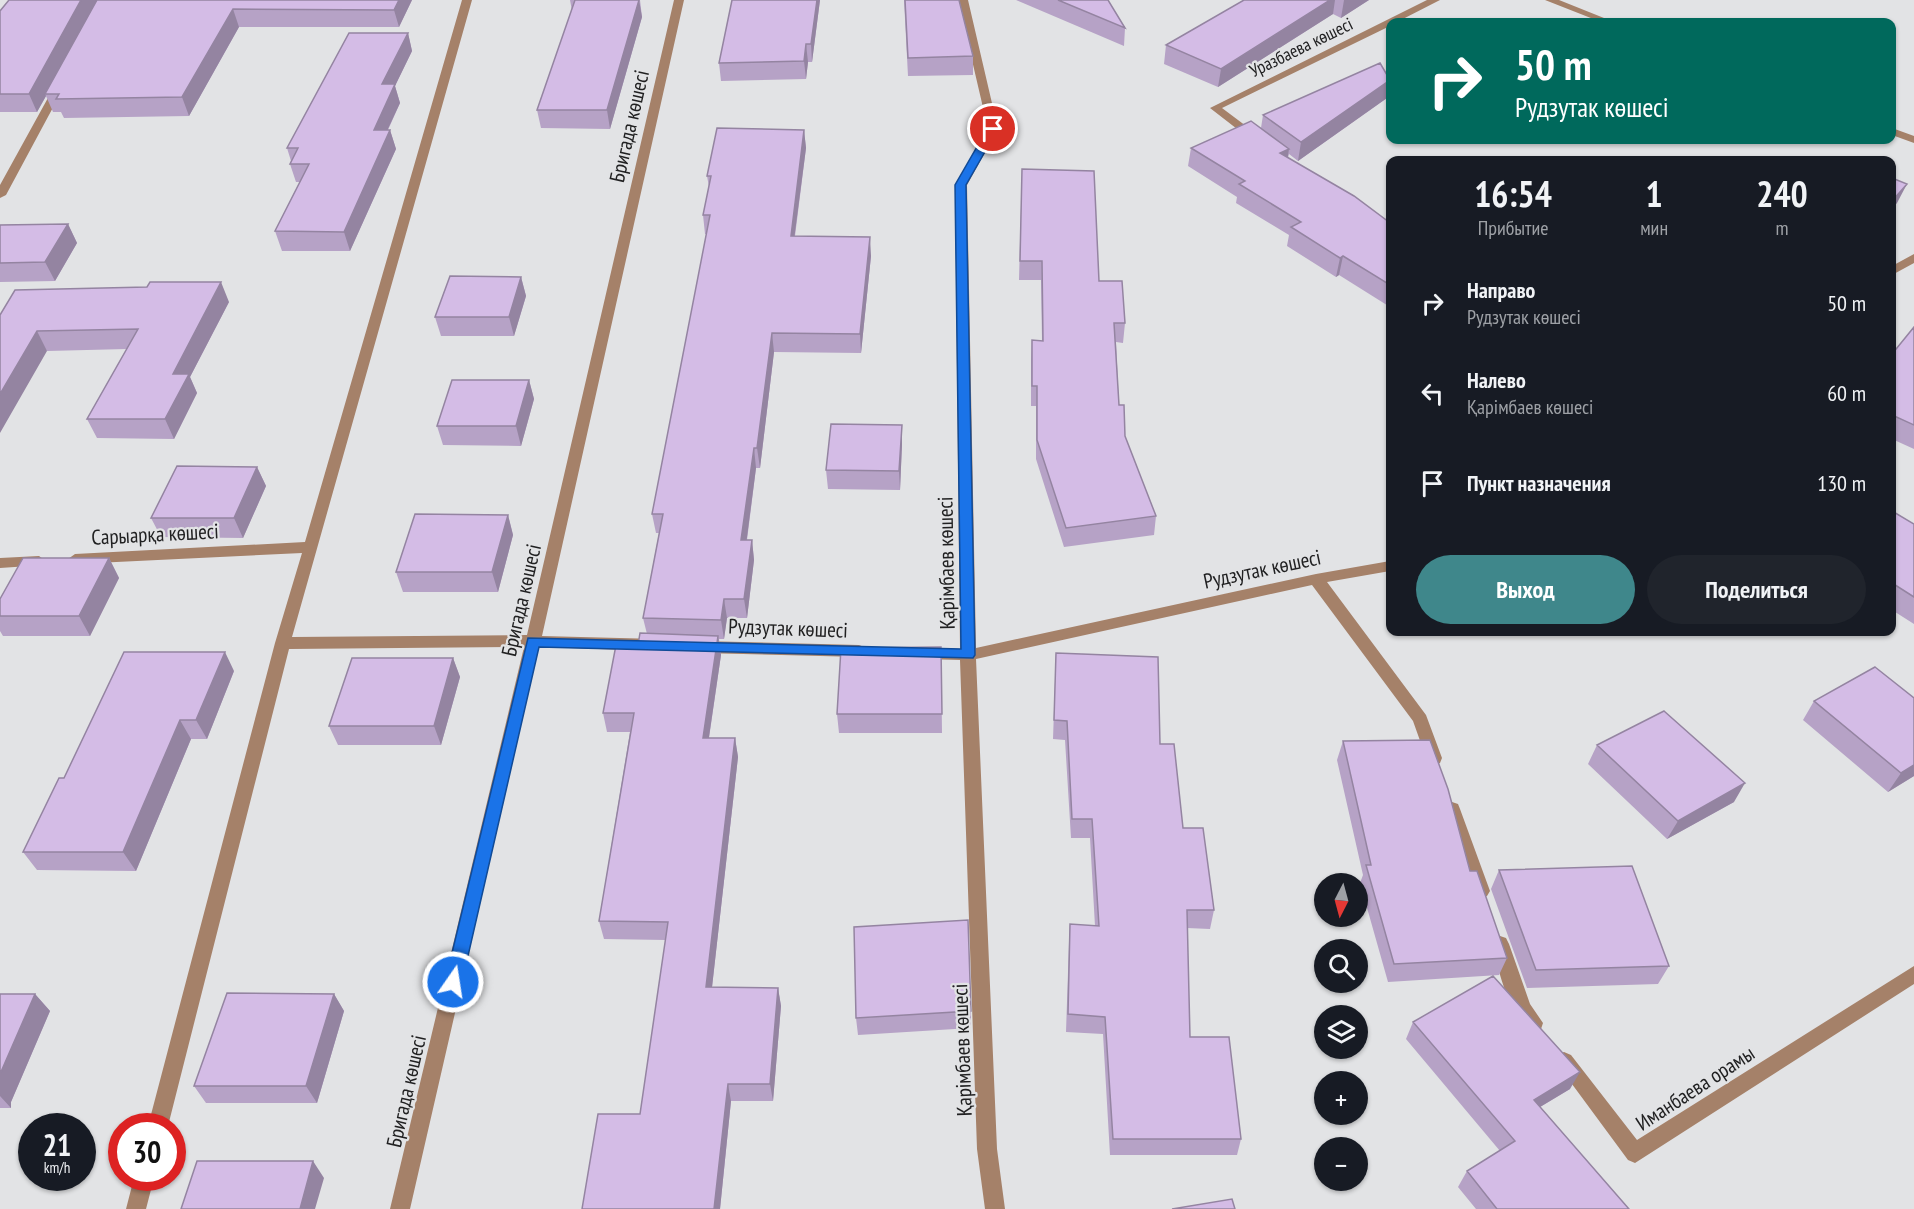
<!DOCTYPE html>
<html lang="ru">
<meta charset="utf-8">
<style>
body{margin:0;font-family:"PT Sans Narrow",sans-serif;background:#20242c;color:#f1f3f6;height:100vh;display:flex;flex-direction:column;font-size:22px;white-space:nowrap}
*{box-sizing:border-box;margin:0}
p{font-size:20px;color:#9ea1a6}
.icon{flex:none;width:33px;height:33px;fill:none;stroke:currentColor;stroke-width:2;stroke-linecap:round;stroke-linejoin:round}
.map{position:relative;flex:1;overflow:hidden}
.sheet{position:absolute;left:1386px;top:156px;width:510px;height:480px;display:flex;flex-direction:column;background:#171b24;border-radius:12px;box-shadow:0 2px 4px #0004}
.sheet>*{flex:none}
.hud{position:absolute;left:1386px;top:18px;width:510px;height:126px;border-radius:12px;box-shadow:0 2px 4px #0004;background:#00695c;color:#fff;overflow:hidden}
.needle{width:39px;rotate:186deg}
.buttons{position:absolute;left:1314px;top:873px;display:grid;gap:12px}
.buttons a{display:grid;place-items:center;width:54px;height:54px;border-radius:50%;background:#171b24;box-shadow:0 2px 4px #0004;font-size:30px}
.speed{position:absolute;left:18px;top:1113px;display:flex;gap:12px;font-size:30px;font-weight:700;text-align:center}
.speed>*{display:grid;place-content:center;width:78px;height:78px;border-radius:50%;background:#171b24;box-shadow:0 2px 4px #0004;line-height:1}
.speed small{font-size:15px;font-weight:400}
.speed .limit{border:9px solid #d22;background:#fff;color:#111}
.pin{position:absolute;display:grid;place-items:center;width:51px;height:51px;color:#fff;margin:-26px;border:3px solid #fff;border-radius:50%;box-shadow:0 2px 6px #0007}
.me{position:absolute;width:66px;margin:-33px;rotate:13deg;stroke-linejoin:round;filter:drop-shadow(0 0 4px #0008)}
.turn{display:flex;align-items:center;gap:21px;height:126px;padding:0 30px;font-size:27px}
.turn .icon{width:78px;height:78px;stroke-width:2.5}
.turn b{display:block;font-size:42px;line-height:51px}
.eta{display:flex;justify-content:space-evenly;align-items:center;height:102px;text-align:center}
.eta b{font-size:36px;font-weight:700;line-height:42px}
.primary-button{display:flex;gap:12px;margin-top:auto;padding:12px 30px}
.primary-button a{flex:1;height:69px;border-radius:36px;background:#3f878b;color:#fff;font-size:24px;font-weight:700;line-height:69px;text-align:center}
.primary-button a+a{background:#20242c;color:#f1f3f6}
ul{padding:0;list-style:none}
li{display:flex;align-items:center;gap:18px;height:90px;padding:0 30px}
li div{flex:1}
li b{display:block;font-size:22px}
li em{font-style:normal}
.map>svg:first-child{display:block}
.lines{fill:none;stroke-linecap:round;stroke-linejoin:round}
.minor{fill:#a58169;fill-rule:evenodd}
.wall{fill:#b6a2c6}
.shaded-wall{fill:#9484a1}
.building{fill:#d4bce6;stroke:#9484a1;stroke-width:1.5}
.route{fill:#1a73e8;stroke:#114b97;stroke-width:1.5}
.labels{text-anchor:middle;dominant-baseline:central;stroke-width:4.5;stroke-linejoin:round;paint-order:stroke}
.far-street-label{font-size:18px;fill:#212122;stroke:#e2e3e5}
.street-label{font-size:21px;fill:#212122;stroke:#e2e3e5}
</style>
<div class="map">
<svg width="1914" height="1209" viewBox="0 0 1914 1209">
<rect width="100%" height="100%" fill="#e2e3e5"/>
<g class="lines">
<!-- minor -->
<path class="minor" d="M 462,0 L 472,0 L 292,637 L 527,635 L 674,0 L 684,0 L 542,636 L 658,639 L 663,641 L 666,645 L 663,649 L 658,651 L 539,647 L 410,1209 L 390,1209 L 524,647 L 289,649 L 168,1126 L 148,1126 L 275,643 L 302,553 L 75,564 L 68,559 L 75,554 L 305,542 Z
M 958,0 L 968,0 L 998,129 L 967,185 L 976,648 L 1316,574 L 1390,561 L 1390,571 L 1327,582 L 1426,715 L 1442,758 L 1440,763 L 1434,765 L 1428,763 L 1413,721 L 1312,585 L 976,659 L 997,1149 L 1005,1209 L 985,1209 L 977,1149 L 960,660 L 922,659 L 917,657 L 914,653 L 917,649 L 922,647 L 960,649 L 955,185 L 988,129 Z
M 1427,0 L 1440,0 L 1397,22 L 1390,22 L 1390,26 L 1222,108 L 1258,135 L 1258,139 L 1250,139 L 1210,108 Z
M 1545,0 L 1559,0 L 1614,22 L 1601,22 Z
M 59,84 L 64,87 L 6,195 L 0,198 L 0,185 L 54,87 Z
M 1892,128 L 1914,136 L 1914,143 L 1892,135 Z
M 1914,254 L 1914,263 L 1892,275 L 1892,266 Z
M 39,556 L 46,561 L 44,565 L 0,568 L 0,558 Z
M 700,641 L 859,645 L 864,647 L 867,651 L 864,655 L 859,657 L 700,653 L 695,651 L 692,647 L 695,643 Z
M 1452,802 L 1458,804 L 1460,809 L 1490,891 L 1487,896 L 1481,898 L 1475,896 L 1472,891 L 1444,809 L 1446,804 Z
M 1500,936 L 1506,938 L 1509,944 L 1530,1004 L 1543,1023 L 1541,1029 L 1534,1031 C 1509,1022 1499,968 1491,944 L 1494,938 Z
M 1914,966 L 1914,984 L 1635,1163 L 1628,1160 L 1555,1061 L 1557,1055 L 1564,1052 L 1571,1055 L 1637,1140 Z
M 134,1178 L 154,1178 L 146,1209 L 126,1209 Z"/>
</g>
<!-- wall -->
<path class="wall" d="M 412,0 L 399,27 L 239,27 L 189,116 L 64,118 L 61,112 L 53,112 L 46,96 L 37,112 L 0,112 L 0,11 Z
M 570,0 L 640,0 L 642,17 L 610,129 L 541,128 L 537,110 L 572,11 Z
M 732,0 L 820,0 L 812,62 L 808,62 L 806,79 L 721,81 L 719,63 Z
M 904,0 L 959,0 L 973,56 L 973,75 L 908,76 Z
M 1016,0 L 1108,0 L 1125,28 L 1124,46 Z
M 1244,0 L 1369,0 L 1341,18 L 1333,14 L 1218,87 L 1164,64 L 1166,45 Z
M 408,33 L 412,51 L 395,86 L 400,103 L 388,130 L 390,130 L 396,149 L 350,251 L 282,251 L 275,231 L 300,182 L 296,182 L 290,164 L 291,161 L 287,148 Z
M 1387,98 L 1298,161 L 1289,154 L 1288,158 L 1389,222 L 1390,222 L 1390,307 L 1339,275 L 1336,277 L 1287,246 L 1289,235 L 1236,203 L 1237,197 L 1188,166 L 1191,148 L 1261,128 L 1263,115 Z
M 804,130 L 806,148 L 795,236 L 871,256 L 861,353 L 774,352 L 760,468 L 756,468 L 747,540 L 752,540 L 754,560 L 747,618 L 727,618 L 724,639 L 719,639 L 721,655 L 709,738 L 735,738 L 738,757 L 712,987 L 778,988 L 781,1006 L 773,1101 L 731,1101 L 720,1209 L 582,1209 L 640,1114 L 666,940 L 604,939 L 599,921 L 630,732 L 607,732 L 603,713 L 638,645 L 647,634 L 643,618 L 659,533 L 656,533 L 652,514 L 707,234 L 705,234 L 703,215 L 709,187 L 707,176 Z
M 1022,169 L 1099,281 L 1125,323 L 1123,343 L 1116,342 L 1119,405 L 1125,436 L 1156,516 L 1154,535 L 1064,547 L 1036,459 L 1036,406 L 1031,406 L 1031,360 L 1032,340 L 1042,341 L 1041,280 L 1019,280 Z
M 68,224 L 77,243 L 55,281 L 0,282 L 0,225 Z
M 521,277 L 526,296 L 514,336 L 441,336 L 435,317 Z
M 229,302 L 190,377 L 197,393 L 174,439 L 97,438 L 87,419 L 127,349 L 47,351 L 0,315 Z
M 1914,327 L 1914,449 L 1892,439 L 1892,354 Z
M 529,380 L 534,399 L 521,446 L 443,445 L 437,426 Z
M 902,425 L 902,444 L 900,490 L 828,489 L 826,470 Z
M 257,467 L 266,486 L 243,538 L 161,537 L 151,518 Z
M 1892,511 L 1914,524 L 1914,624 L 1892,610 Z
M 508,515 L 513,535 L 498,592 L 403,592 L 396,572 Z
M 109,558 L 119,578 L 90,636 L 3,636 L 0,631 L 0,599 Z
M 941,647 L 942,733 L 839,733 L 837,714 Z
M 1056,653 L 1160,744 L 1183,828 L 1214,910 L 1210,929 L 1187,928 L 1190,1037 L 1241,1139 L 1237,1155 L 1110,1155 L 1103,1034 L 1066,1032 L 1069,942 L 1070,924 L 1095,926 L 1090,838 L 1071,838 L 1065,740 L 1053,739 Z
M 453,658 L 460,677 L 441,745 L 338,745 L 329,726 Z
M 234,671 L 207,739 L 191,739 L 136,871 L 37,870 L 23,852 L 64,778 Z
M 1914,698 L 1914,776 L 1888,792 L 1803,720 L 1814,701 Z
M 1343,741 L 1470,871 L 1507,958 L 1499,975 L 1388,982 L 1360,883 L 1363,875 L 1337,760 Z
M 1597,745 L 1734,802 L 1667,839 L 1588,764 Z
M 1499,870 L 1669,966 L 1658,984 L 1527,988 L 1491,889 Z
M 0,994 L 35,994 L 50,1011 L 11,1102 L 11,1108 L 0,1108 Z
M 334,994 L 344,1011 L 317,1103 L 206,1103 L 194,1086 Z
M 971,1011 L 971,1028 L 858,1035 L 856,1018 Z
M 1413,1022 L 1570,1089 L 1540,1107 L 1629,1209 L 1476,1209 L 1458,1187 L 1467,1171 L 1500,1151 L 1406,1039 Z"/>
<!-- shaded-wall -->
<path class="shaded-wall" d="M 81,0 L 98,0 L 45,94 L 46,96 L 37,112 L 29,94 Z
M 399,0 L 412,0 L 399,27 L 394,10 Z
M 639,0 L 642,17 L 610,129 L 607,110 Z
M 817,0 L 820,0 L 812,62 L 811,44 Z
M 1330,0 L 1335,0 L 1333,14 L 1218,87 L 1221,69 Z
M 1344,0 L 1369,0 L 1341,18 Z
M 233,9 L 239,27 L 189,116 L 182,97 Z
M 408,33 L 412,51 L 395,86 L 400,103 L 379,148 L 374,130 L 382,84 Z
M 806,44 L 808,62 L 806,79 L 804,61 Z
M 1390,80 L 1387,98 L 1298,161 L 1301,142 Z
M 390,130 L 396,149 L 350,251 L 344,232 Z
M 804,130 L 806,148 L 792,255 L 791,236 Z
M 1289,149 L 1286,168 L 1280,153 Z
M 1907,184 L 1897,203 L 1892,209 L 1892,201 Z
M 68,224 L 77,243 L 55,281 L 45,262 Z
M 870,237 L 871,256 L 861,353 L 860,334 Z
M 1343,256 L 1339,275 L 1336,277 L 1340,258 Z
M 521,277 L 526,296 L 514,336 L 509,317 Z
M 221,282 L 229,302 L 190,377 L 197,393 L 174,439 L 165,419 L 173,374 Z
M 37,331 L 47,351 L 0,433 L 0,394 Z
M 772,333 L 774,352 L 760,468 L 757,448 Z
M 529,380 L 534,399 L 521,446 L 516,426 Z
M 902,425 L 902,444 L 900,490 L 899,471 Z
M 754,448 L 756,468 L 744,560 L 741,540 Z
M 257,467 L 266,486 L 243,538 L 234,518 Z
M 508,515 L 513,535 L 498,592 L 492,572 Z
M 752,540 L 754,560 L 747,618 L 744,599 Z
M 109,558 L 119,578 L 90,636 L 79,616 Z
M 724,599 L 727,618 L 724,639 L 721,620 Z
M 718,636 L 721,655 L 706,757 L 703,738 Z
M 225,652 L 234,671 L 207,739 L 196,720 Z
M 453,658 L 460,677 L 441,745 L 434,726 Z
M 180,720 L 191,739 L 136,871 L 123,852 Z
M 735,738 L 738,757 L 710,1005 L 706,987 Z
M 1914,765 L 1914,776 L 1888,792 L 1901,773 Z
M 1745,783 L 1734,802 L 1667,839 L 1678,821 Z
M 778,988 L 781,1006 L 773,1101 L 770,1084 Z
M 35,994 L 50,1011 L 11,1102 L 11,1108 L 0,1096 L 0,1074 Z
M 334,994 L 344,1011 L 317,1103 L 306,1086 Z
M 1580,1072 L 1570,1089 L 1525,1116 L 1534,1100 Z
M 728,1084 L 731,1101 L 720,1209 L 714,1209 Z
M 313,1161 L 324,1178 L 315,1209 L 300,1209 Z"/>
<!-- building -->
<path class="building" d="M 9,0 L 81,0 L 29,94 L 0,94 L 0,11 Z
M 97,0 L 399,0 L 394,10 L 233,9 L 182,97 L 56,99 L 59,94 L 45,94 Z
M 575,0 L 639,0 L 607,110 L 537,110 Z
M 732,0 L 817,0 L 811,44 L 806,44 L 804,61 L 719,63 Z
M 905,0 L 959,0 L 973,56 L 908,58 Z
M 1058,0 L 1108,0 L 1125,28 Z
M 1244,0 L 1330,0 L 1221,69 L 1166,45 Z
M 349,33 L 408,33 L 382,84 L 395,84 L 374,130 L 390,130 L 344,232 L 275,231 L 309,164 L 290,164 L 298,148 L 287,148 Z
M 1380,63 L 1390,80 L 1301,142 L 1263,115 Z
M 1251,121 L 1289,149 L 1280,153 L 1354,196 L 1389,222 L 1390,222 L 1390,285 L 1343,256 L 1340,258 L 1291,227 L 1301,222 L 1239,184 L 1245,181 L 1191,148 Z
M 717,128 L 804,130 L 791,236 L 870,237 L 860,334 L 772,333 L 757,448 L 754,448 L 741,540 L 752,540 L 744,599 L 724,599 L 721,620 L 643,618 L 663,514 L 652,514 L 710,215 L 703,215 L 711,176 L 707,176 Z
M 1834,157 L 1843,160 L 1830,160 Z
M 1022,169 L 1094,171 L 1099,281 L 1122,281 L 1125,323 L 1114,323 L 1119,405 L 1124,405 L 1125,436 L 1156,516 L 1066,528 L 1037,440 L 1037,386 L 1032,386 L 1032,340 L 1043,341 L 1042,261 L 1020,261 Z
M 1892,178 L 1907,184 L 1892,201 Z
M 68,224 L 45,262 L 0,263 L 0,225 Z
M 450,276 L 521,277 L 509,317 L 435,317 Z
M 150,282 L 221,282 L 173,374 L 189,374 L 165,419 L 87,419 L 138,329 L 37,331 L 0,394 L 0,315 L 15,290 L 147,287 Z
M 1914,327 L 1914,425 L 1892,415 L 1892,354 Z
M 452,380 L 529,380 L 516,426 L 437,426 Z
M 831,424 L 902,425 L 899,471 L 826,470 Z
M 177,466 L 257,467 L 234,518 L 151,518 Z
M 1892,511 L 1914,524 L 1914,597 L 1892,583 Z
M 415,514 L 508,515 L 492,572 L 396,572 Z
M 23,558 L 109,558 L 79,616 L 0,616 L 0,599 Z
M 640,633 L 718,636 L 703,738 L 735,738 L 706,987 L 778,988 L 770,1084 L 728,1084 L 714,1209 L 582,1209 L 598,1114 L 640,1114 L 668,922 L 599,921 L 634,713 L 603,713 L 616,645 L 638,645 Z
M 941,647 L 942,714 L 837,714 L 841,648 Z
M 124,652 L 225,652 L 196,720 L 180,720 L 123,852 L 23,852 L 59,778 L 64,778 Z
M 1056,653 L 1158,657 L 1160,744 L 1174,744 L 1183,828 L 1203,828 L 1214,910 L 1187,910 L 1190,1037 L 1229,1037 L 1241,1139 L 1113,1139 L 1105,1017 L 1068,1014 L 1070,924 L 1099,926 L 1092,819 L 1072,819 L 1067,721 L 1054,720 Z
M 352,658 L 453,658 L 434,726 L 329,726 Z
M 1875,667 L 1914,698 L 1914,765 L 1901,773 L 1814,701 Z
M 1664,711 L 1745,783 L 1678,821 L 1597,745 Z
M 1430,740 L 1448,789 L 1470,871 L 1477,871 L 1507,958 L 1394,964 L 1366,865 L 1371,865 L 1343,741 Z
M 1632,866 L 1669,966 L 1536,970 L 1499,870 Z
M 968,920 L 971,1011 L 856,1018 L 854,927 Z
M 1493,976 L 1580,1072 L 1534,1100 L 1629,1209 L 1497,1209 L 1467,1171 L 1515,1141 L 1413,1022 Z
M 227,993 L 334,994 L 306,1086 L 194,1086 Z
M 0,994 L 35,994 L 0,1074 Z
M 197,1161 L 313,1161 L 300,1209 L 181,1209 Z
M 1232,1199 L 1235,1209 L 1172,1209 Z"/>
<!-- route -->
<path class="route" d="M 989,126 L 998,129 L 966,185 L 975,655 L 973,658 L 539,647 L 462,982 L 459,987 L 453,989 L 447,987 L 445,982 L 528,638 L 961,649 L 955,185 Z"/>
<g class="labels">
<!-- far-street labels -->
<g class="far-street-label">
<text transform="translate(1301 47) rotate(-26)">Уразбаева көшесі</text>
</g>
<!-- street labels -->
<g class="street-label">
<text transform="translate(629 126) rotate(-77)">Бригада көшесі</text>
<text transform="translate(155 534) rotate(-3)">Сарыарқа көшесі</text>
<text transform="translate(946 563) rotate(-91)">Қарімбаев көшесі</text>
<text transform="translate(1262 569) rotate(-12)">Рудзутак көшесі</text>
<text transform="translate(521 600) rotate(-77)">Бригада көшесі</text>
<text transform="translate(788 628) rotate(2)">Рудзутак көшесі</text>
<text transform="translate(962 1050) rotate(-92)">Қарімбаев көшесі</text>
<text transform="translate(1695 1088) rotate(-33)">Иманбаева орамы</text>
<text transform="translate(406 1091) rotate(-77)">Бригада көшесі</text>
</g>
</g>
</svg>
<div class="buttons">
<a><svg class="needle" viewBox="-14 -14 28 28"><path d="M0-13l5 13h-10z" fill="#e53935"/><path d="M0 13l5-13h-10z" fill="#9ea1a6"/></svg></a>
<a><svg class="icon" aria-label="search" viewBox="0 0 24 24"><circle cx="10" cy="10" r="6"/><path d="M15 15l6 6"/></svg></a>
<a><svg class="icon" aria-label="layers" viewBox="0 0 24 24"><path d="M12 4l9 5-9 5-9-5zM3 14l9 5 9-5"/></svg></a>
<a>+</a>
<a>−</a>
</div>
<div class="speed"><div>21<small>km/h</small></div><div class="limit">30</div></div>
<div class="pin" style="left:993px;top:129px;background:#d93025"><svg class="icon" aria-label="arrive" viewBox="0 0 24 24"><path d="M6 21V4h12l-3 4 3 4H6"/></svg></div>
<svg class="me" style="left:453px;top:982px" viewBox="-20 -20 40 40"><circle r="17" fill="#1a73e8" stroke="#fff" stroke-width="3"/><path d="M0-11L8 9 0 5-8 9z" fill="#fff"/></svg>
<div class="hud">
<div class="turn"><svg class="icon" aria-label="right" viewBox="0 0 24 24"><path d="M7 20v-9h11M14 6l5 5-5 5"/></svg><div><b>50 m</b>Рудзутак көшесі</div></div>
</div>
<section class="sheet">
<div class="eta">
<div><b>16:54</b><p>Прибытие</p></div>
<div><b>1</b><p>мин</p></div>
<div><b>240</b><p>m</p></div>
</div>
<ul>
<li><svg class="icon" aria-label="right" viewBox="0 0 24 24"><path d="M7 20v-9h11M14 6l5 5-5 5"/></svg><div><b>Направо</b><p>Рудзутак көшесі</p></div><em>50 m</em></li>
<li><svg class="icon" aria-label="left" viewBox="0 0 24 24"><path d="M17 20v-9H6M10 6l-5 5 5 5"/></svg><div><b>Налево</b><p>Қарімбаев көшесі</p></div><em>60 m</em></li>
<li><svg class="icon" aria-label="arrive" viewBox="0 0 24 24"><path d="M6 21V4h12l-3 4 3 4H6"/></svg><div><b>Пункт назначения</b></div><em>130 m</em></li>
</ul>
<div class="primary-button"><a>Выход</a><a>Поделиться</a></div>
</section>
</div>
